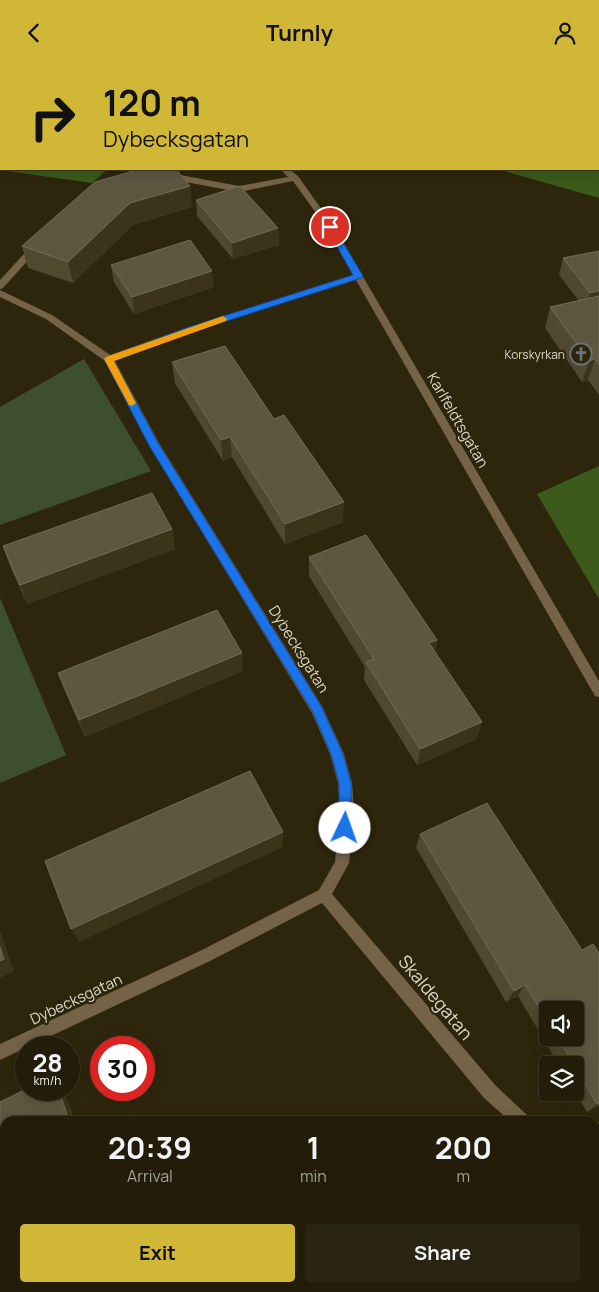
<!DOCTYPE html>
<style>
body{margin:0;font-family:Manrope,sans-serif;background:#2a2512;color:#f1f3f6;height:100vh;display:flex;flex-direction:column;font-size:19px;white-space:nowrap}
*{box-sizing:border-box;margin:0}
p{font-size:16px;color:#a2a19c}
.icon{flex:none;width:28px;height:28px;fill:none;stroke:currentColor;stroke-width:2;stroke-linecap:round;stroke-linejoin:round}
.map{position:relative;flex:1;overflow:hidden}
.side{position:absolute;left:0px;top:1051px;width:600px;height:176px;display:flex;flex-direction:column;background:#221c09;border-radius:15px 15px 0 0;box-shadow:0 2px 12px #0003,0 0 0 1px #3f3a2a}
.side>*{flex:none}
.hud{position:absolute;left:0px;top:0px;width:600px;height:105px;box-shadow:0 2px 12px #0003,0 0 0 1px #3f3a2a;background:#d0b736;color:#111;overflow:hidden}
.tools{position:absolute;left:539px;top:936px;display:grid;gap:10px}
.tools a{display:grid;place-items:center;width:45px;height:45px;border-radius:5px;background:#221c09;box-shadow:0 2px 12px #0003,0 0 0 1px #3f3a2a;font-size:25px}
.speed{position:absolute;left:15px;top:971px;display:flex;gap:10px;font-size:25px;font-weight:700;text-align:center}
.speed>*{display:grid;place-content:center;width:65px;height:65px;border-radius:50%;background:#221c09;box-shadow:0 2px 12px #0003,0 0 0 1px #3f3a2a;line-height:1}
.speed small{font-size:12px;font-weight:400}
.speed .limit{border:8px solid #d22;background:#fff;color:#111}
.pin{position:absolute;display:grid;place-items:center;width:42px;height:42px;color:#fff;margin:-21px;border:2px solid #fff;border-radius:50%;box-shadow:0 1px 5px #0007}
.me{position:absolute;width:55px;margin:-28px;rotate:3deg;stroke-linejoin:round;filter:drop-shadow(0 0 4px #0008)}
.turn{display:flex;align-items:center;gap:18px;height:105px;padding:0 20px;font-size:22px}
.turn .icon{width:65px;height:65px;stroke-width:2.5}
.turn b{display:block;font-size:35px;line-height:42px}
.eta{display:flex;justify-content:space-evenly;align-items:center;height:85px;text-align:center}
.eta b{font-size:30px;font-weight:700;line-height:35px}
.cta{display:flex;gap:10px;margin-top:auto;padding:10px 20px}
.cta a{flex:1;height:58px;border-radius:5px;background:#d0b736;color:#111;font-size:20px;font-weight:700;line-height:58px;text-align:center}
.cta a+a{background:#2a2512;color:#f1f3f6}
header{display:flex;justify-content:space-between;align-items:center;height:65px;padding:0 20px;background:#d0b736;color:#111;font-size:22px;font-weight:700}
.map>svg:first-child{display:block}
.green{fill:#3d4f2d}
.forest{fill:#3b5a1b}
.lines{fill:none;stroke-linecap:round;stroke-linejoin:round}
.minor{fill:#746349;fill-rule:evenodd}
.wall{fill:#50482f;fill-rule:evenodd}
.shaded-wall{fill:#3c341a}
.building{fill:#5e5740;stroke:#726b55}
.route{fill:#1a73e8;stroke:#114b97}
.slow{fill:#f59e0b}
.labels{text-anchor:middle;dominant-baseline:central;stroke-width:4.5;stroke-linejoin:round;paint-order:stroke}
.far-poi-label{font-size:12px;fill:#dbd7c8;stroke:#2e260c;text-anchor:end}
.street-label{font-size:15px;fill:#dbd7c8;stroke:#2e260c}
.near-street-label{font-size:18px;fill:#dbd7c8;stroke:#2e260c}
</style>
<header><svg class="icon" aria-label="back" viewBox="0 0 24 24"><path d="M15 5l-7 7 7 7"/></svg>Turnly<svg class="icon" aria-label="person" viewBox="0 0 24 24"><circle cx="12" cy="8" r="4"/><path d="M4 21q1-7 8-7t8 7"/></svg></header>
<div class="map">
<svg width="599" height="1227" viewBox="0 0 599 1227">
<rect width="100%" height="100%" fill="#2e260c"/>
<!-- green -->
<path class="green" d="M 84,294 L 151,406 L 0,460 L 0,342 Z
M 0,533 L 66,690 L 0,718 Z"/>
<!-- forest -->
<path class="forest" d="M 0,0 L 34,1 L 1,1 L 1,104 L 108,104 L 92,118 L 0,105 Z
M 575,0 L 599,0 L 599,133 L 497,104 L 599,104 L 599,1 Z
M 599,401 L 599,534 L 537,429 Z"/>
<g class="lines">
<!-- minor -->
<path class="minor" d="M 93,0 L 103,0 L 104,1 L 94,1 Z
M 280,104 L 289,104 L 298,111 L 334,162 L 599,616 L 599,632 L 595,631 L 356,215 L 189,268 L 115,296 L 159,378 L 322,641 L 344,689 L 352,718 L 354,745 L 349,798 L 332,829 L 496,1021 L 527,1050 L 529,1056 L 510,1056 L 484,1033 L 322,838 L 210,896 L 0,995 L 0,979 L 200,886 L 319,825 L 335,797 L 340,745 L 338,718 L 330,689 L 312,648 L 150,382 L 105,296 L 46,254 L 0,232 L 0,225 L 52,250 L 110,290 L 183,264 L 353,210 L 326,162 L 293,116 L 239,127 L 175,115 L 169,116 L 165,113 L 175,109 L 239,121 L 288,112 Z
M 37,177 L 41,180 L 40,182 L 3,223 L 0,224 L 0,215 L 34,178 Z
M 595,1104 L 599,1105 L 599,1122 L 595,1121 Z"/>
</g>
<!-- wall -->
<path class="wall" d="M 196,135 L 278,163 L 279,180 L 233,194 L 197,151 Z
M 192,142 L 133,160 L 73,218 L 28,203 L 22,181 Z
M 599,186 L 599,330 L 588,315 L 582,317 L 545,263 L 550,242 L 579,236 L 559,210 L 563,193 Z
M 111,200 L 214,222 L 134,249 L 114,217 Z
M 172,297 L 343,457 L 285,479 L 232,392 L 223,396 L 175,318 Z
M 172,464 L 175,484 L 27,539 L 10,501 L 3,481 Z
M 309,492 L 437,575 L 435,587 L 477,674 L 417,700 L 364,615 L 365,602 L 309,511 Z
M 243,606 L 85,672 L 65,626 L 58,608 Z
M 420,769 L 582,885 L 599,1041 L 587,1047 L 575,1027 L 575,1000 L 559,1000 L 518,931 L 506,937 L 416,783 ZM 548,945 L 575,972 L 548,972 Z"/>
<!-- shaded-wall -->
<path class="shaded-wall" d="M 190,121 L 192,142 L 133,160 L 73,218 L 68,197 L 130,138 Z
M 278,163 L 279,180 L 233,194 L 232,178 Z
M 212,206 L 214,222 L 134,249 L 132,232 Z
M 599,226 L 599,242 L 585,245 L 590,228 Z
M 595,294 L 588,315 L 582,317 L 589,296 Z
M 230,372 L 232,392 L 223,396 L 221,375 Z
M 344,437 L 343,457 L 285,479 L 285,459 Z
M 172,464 L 175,484 L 27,539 L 20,520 Z
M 437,575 L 434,593 L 429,578 Z
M 242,588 L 243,606 L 85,672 L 79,655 Z
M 482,657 L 477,674 L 417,700 L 420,684 Z
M 283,767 L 283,782 L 79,877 L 71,864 Z
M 0,864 L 14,906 L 0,913 Z
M 525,920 L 518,931 L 506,937 L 514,926 Z
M 59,1025 L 64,1025 L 75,1056 L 69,1056 Z
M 597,1039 L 599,1039 L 599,1041 L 587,1047 Z
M 124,1222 L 131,1222 L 132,1227 L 126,1227 Z"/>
<!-- building -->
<path class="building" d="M 140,104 L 176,104 L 190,121 L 130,138 L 68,197 L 22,181 L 95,117 Z
M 240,121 L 278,163 L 232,178 L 196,135 Z
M 190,175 L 212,206 L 132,232 L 111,200 Z
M 599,186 L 599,226 L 590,228 L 563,193 Z
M 599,231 L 599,300 L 595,294 L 589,296 L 550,242 Z
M 225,281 L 274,354 L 284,350 L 344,437 L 285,459 L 230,372 L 221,375 L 172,297 Z
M 152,428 L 172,464 L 20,520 L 3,481 Z
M 366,470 L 437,575 L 429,578 L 482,657 L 420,684 L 366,597 L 374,594 L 309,492 Z
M 217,545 L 242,588 L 79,655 L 58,608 Z
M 250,706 L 283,767 L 71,864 L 45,796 Z
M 487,738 L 582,885 L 593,879 L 599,888 L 599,1039 L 597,1039 L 575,1002 L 575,1000 L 574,1000 L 557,972 L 575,972 L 575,945 L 548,945 L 548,957 L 525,920 L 514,926 L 420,769 Z
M 0,882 L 4,894 L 0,896 Z
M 26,1024 L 26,1025 L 59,1025 L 69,1056 L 5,1056 L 5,1197 L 0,1179 L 0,1037 Z
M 12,1222 L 124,1222 L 126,1227 L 13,1227 Z"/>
<!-- route -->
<path class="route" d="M 330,159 L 334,162 L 363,211 L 361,213 L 189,268 L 114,296 L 158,378 L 321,641 L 343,689 L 351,718 L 351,763 L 350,767 L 345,769 L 341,767 L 339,763 L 339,718 L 331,689 L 313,647 L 150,382 L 104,294 L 183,264 L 353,210 L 326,162 Z"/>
<!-- slow -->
<path class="slow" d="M 223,251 L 227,254 L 226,256 L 114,296 L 136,338 L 132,341 L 129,340 L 104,294 L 106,292 Z"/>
<!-- icons -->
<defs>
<g id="church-ring" transform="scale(1.125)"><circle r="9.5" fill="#2e260c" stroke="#6b7280" stroke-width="1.5"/><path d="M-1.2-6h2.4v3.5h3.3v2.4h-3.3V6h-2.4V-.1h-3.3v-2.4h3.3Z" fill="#6b7280"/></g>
</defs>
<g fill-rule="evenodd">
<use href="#church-ring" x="581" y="289"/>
</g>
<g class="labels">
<!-- far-poi labels -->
<g class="far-poi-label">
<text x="565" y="289">Korskyrkan</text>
</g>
<!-- street labels -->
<g class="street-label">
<text transform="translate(458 355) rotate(60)">Karlfeldtsgatan</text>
<text transform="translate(299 584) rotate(58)">Dybecksgatan</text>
<text transform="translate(76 934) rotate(-25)">Dybecksgatan</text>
</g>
<!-- near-street labels -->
<g class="near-street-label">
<text transform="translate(436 932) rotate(50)">Skaldegatan</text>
</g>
</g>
</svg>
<div class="tools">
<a><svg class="icon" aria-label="sound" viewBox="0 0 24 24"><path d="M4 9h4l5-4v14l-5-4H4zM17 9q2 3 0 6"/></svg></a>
<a><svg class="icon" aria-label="layers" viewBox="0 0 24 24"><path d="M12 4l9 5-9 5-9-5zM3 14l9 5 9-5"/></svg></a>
</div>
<div class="speed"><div>28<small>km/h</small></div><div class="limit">30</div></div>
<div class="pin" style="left:330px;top:162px;background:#d93025"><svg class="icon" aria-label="arrive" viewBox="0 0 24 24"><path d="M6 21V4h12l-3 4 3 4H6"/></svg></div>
<svg class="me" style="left:345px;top:763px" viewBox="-20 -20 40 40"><circle r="19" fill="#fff"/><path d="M0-13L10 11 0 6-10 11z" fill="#1a73e8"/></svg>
<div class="hud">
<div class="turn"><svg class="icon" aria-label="right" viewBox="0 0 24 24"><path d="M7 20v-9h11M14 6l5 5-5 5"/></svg><div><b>120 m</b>Dybecksgatan</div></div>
</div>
<section class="side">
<div class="eta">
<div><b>20:39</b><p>Arrival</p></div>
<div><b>1</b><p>min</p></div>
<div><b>200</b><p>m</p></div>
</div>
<div class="cta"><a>Exit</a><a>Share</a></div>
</section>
</div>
